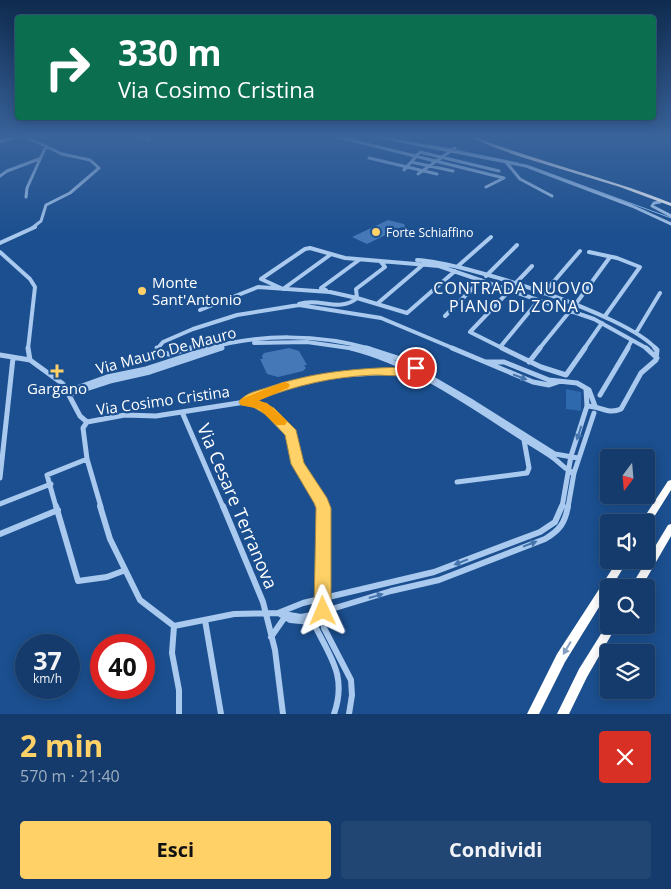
<!DOCTYPE html>
<html lang="it">
<meta charset="utf-8">
<style>
body{margin:0;font-family:"Open Sans",sans-serif;background:#214673;color:#f1f3f6;height:100vh;display:flex;flex-direction:column;font-size:19px;white-space:nowrap}
*{box-sizing:border-box;margin:0}
p{font-size:16px;color:#9dadc1}
.icon{flex:none;width:28px;height:28px;fill:none;stroke:currentColor;stroke-width:2;stroke-linecap:round;stroke-linejoin:round}
.map{position:relative;height:714px;overflow:hidden}
.details{display:flex;flex-direction:column;background:#143b6b;flex:1}
.details>*{flex:none}
.banner{position:absolute;left:15px;top:15px;width:641px;height:105px;border-radius:5px;box-shadow:0 2px 12px #0003,0 0 0 1px #33557e;background:#0b6e4f;color:#fff;overflow:hidden}
.needle{width:32px;rotate:196deg}
.controls{position:absolute;left:600px;top:449px;display:grid;gap:10px}
.controls a{display:grid;place-items:center;width:55px;height:55px;border-radius:5px;background:#143b6b;box-shadow:0 2px 12px #0003,0 0 0 1px #33557e;font-size:25px}
.speed{position:absolute;left:15px;top:634px;display:flex;gap:10px;font-size:25px;font-weight:700;text-align:center}
.speed>*{display:grid;place-content:center;width:65px;height:65px;border-radius:50%;background:#143b6b;box-shadow:0 2px 12px #0003,0 0 0 1px #33557e;line-height:1}
.speed small{font-size:12px;font-weight:400}
.speed .limit{border:8px solid #d22;background:#fff;color:#111}
.pin{position:absolute;display:grid;place-items:center;width:42px;height:42px;color:#fff;margin:-21px;border:2px solid #fff;border-radius:50%;box-shadow:0 1px 5px #0007}
.me{position:absolute;width:55px;margin:-28px;rotate:359deg;stroke-linejoin:round;filter:drop-shadow(0 0 4px #0008)}
.turn{display:flex;align-items:center;gap:18px;height:105px;padding:0 20px;font-size:22px}
.turn .icon{width:65px;height:65px;stroke-width:2.5}
.turn b{display:block;font-size:35px;line-height:42px}
.round{display:grid;place-items:center;flex:none;width:52px;height:52px;border-radius:5px;background:#214673}
.headline{display:flex;align-items:center;justify-content:space-between;height:85px;padding:0 20px}
h1{font-size:30px;font-weight:700;line-height:38px;color:#ffd166}
.button{display:flex;gap:10px;margin-top:auto;padding:10px 20px}
.button a{flex:1;height:58px;border-radius:5px;background:#ffd166;color:#111;font-size:20px;font-weight:700;line-height:58px;text-align:center}
.button a+a{background:#214673;color:#f1f3f6}
.map>svg:first-child{display:block}
.green{fill:#2e69ad}
.lines{fill:none;stroke-linecap:round;stroke-linejoin:round}
.stream{stroke:#9cc4f0;stroke-width:1}
.building{fill:#4478b7}
.minor-far3{stroke:#a9c9ee;stroke-width:3}
.minor-far2{stroke:#a9c9ee;stroke-width:4}
.minor-far1{stroke:#a9c9ee;stroke-width:5}
.minor{stroke:#a9c9ee;stroke-width:6}
.major{stroke:#f0f6ff;stroke-width:4}
.highway{fill:#fff;fill-rule:evenodd}
.oneway{fill:#4674ac}
.oneway2{fill:#829ec1}
.route{fill:#ffd166;stroke:#a68842}
.slow{fill:#f59e0b}
.poi-dot{fill:#ffd166;stroke:#1b4f8f;stroke-width:2}
.labels{text-anchor:middle;dominant-baseline:central;stroke-width:4.5;stroke-linejoin:round;paint-order:stroke}
.far-poi-label{font-size:12px;fill:#fff;stroke:#1b4f8f;text-anchor:start}
.poi-label{font-size:15px;fill:#fff;stroke:#1b4f8f;text-anchor:start}
.street-label{font-size:15px;fill:#fff;stroke:#1b4f8f}
.neighbourhood-label{font-size:16px;letter-spacing:1px;fill:#fff;stroke:#1b4f8f}
.near-street-label{font-size:18px;fill:#fff;stroke:#1b4f8f}
</style>
<div class="map">
<svg width="671" height="714" viewBox="0 0 671 714">
<rect width="100%" height="100%" fill="#1b4f8f"/>
<!-- green -->
<path class="green" d="M 566,389 L 581,392 L 581,411 L 566,409 Z"/>
<g class="lines">
<!-- stream -->
<path class="stream" d="M 428,145 L 452,149
M 455,150 L 518,163
M 529,166 L 671,218"/>
</g>
<!-- building -->
<path class="building" d="M 388,220 L 404,224 L 406,229 L 402,227 L 367,244 L 352,237 Z
M 289,348 L 299,351 L 307,365 L 304,365 L 306,368 L 303,371 L 278,377 L 267,374 L 260,359 L 263,359 L 262,356 L 264,353 Z"/>
<g class="lines">
<!-- minor-far3 -->
<path class="minor-far3" d="M 24,136 L 62,154 L 90,160 L 99,168 L 70,193 L 46,205 L 41,221 L 32,228
M 137,136 L 149,140
M 334,136 L 504,178 L 486,187
M 374,136 L 526,166 L 632,206 L 671,224
M 369,158 L 437,174
M 411,162 L 453,171
M 506,162 L 520,179 L 552,196
M 404,170 L 420,152 L 499,171
M 418,174 L 455,148
M 0,176 L 7,171 L 39,159
M 26,197 L 27,188 L 46,146
M 660,202 L 654,203 L 652,206 L 671,216"/>
<!-- minor-far2 -->
<path class="minor-far2" d="M 0,243 L 35,227
M 0,252 L 30,279 L 35,287 L 28,349
M 589,252 L 617,258 L 640,267 L 605,316
M 330,255 L 283,289 L 261,279 L 305,249 L 310,248 L 345,258 L 439,266 L 594,319 L 648,349
M 417,260 C 463,262 628,315 656,349
M 381,262 L 385,267 L 356,289 L 357,298 L 407,313 L 455,271
M 458,266 L 491,237
M 486,276 L 517,245
M 514,285 L 532,266
M 326,290 L 321,288 L 359,260
M 543,294 L 580,251
M 378,303 L 425,263
M 575,305 L 610,257
M 200,310 L 258,287 L 330,292 L 357,298 C 340,313 319,297 299,304
M 445,316 L 481,280
M 636,333 L 660,293
M 254,343 L 307,342 L 356,349
M 501,346 L 539,300
M 157,349 L 163,342 L 193,329 L 237,315 L 299,305 L 381,318 L 455,349
M 186,349 C 196,346 208,340 216,347
M 207,349 C 257,333 321,334 371,349
M 219,349 L 222,348
M 504,349 L 470,332 L 510,290
M 539,349 L 570,311
M 584,349 L 602,323
M 627,349 L 632,340"/>
<!-- minor-far1 -->
<path class="minor-far1" d="M 28,348 L 30,360 L 63,384 L 80,416 L 87,422
M 157,348 L 158,352 L 169,354 L 191,348
M 351,348 C 415,364 472,406 527,441 C 536,447 547,453 556,460 C 562,465 566,470 574,473
M 366,348 L 397,358 L 474,403 L 555,454 L 578,458
M 452,348 L 533,382 L 549,385 L 558,382
M 502,348 L 541,367 L 566,375 L 585,348
M 646,348 L 657,358
M 0,355 L 30,360
M 486,362 L 504,362 L 549,380 L 577,383 L 589,390 L 595,406
M 529,362 L 540,348
M 68,391 L 107,377 L 146,369 L 211,348
M 70,394 L 110,381 L 150,372 L 222,348
M 600,395 L 628,348
M 245,402 L 257,404 L 270,411 L 291,434 L 297,464 L 323,507
M 587,406 C 600,406 608,415 621,409 L 641,373 L 656,360 L 657,350 L 655,348
M 182,412 L 223,507
M 87,422 L 125,415 L 156,416 L 245,402 L 282,385 L 325,376 L 411,371
M 87,422 L 83,428 L 87,459 L 101,507
M 0,478 L 13,358
M 457,482 L 527,473 L 529,468 L 524,440
M 0,504 L 51,484
M 56,507 L 47,475 L 87,459
M 562,507 L 571,456 L 587,406 L 586,389
M 568,507 L 574,473 L 594,413"/>
<!-- minor -->
<path class="minor" d="M 56,506 L 78,581 L 107,577 L 123,571
M 100,506 L 110,539 L 140,600 L 174,626
M 223,506 L 263,602 L 275,650 L 283,714
M 322,506 L 322,599 L 324,628 L 351,680 L 352,695 L 349,714
M 0,534 L 58,510
M 278,613 L 303,603 L 434,572 L 540,532 L 555,522 L 562,506
M 280,614 L 290,620 L 311,622 L 315,626 C 331,658 347,677 334,714
M 205,620 L 221,714
M 174,626 L 234,614 L 278,613 L 301,617 L 312,615 L 391,591 L 439,580 L 545,539 C 560,530 565,523 568,506
M 174,626 L 172,653 L 179,690 L 179,714
M 271,637 L 285,617"/>
<!-- major -->
<path class="major" d="M 0,141 L 18,136"/>
<!-- highway -->
<path class="highway" d="M 468,136 L 473,136 C 537,162 606,177 671,203 L 671,206 L 620,187 L 518,156 L 493,147 Z
M 671,480 L 671,490 L 649,525 L 646,526 L 646,522 L 642,522 L 643,519 L 668,481 Z
M 671,524 L 671,536 L 641,588 L 630,588 L 668,525 Z
M 618,560 L 628,560 L 611,588 L 609,588 L 609,591 L 565,662 L 539,714 L 527,714 L 557,654 Z
M 609,621 L 609,625 L 617,625 L 587,677 L 569,714 L 557,714 L 579,669 Z"/>
</g>
<!-- one-way arrows -->
<defs><path id="oneway-solid" d="M-6-.8H1V-3.2L6.5 0L1 3.2V.8H-6Z" transform="scale(1.25)"/></defs>
<g class="oneway">
<use href="#oneway-solid" transform="translate(520 377) rotate(21)"/>
<use href="#oneway-solid" transform="translate(579 433) rotate(108)"/>
<use href="#oneway-solid" transform="translate(530 544) rotate(-21)"/>
<use href="#oneway-solid" transform="translate(461 562) rotate(159)"/>
<use href="#oneway-solid" transform="translate(376 596) rotate(-16)"/>
</g>
<use class="oneway2" href="#oneway-solid" transform="translate(567 648) rotate(121)"/>
<!-- sky -->
<linearGradient id="sky" x2="0" y2="1"><stop stop-color="#0f2b4f"/><stop offset="0.58" stop-color="#39639b"/><stop offset="1" stop-color="#39639b" stop-opacity="0"/></linearGradient>
<rect width="671" height="236" fill="url(#sky)"/>
<!-- route -->
<path class="route" d="M 416,364 L 422,368 C 413,379 388,375 374,375 C 331,377 298,385 258,400 L 274,408 L 296,430 L 304,463 L 327,498 L 331,508 L 331,611 L 329,616 L 323,619 L 317,616 L 314,611 L 316,508 L 314,503 L 291,464 L 285,435 L 265,414 L 253,407 L 241,405 L 239,402 C 245,393 257,391 266,388 C 315,371 359,368 410,367 Z"/>
<!-- slow -->
<path class="slow" d="M 284,382 L 288,383 L 290,385 L 288,388 L 258,401 L 267,403 L 285,419 L 287,422 L 285,425 L 276,425 L 259,409 L 241,405 L 239,402 L 241,399 Z"/>
<!-- markers -->
<g class="poi-dot">
<circle cx="376" cy="232" r="5"/>
<circle cx="142" cy="291" r="5"/>
<path d="M54.5 363.5h5v5h5v5h-5v5h-5v-5h-5v-5h5z"/>
</g>
<g class="labels">
<!-- far-poi labels -->
<g class="far-poi-label">
<text x="386" y="232">Forte Schiaffino</text>
</g>
<!-- poi labels -->
<g class="poi-label">
<text x="152" y="282">Monte<tspan x="152" dy="17">Sant'Antonio</tspan></text>
<text x="57" y="388" text-anchor="middle">Gargano</text>
</g>
<!-- street labels -->
<g class="street-label">
<text transform="translate(166 350) rotate(-15)">Via Mauro De Mauro</text>
<text transform="translate(163 400) rotate(-8)">Via Cosimo Cristina</text>
</g>
<!-- neighbourhood labels -->
<g class="neighbourhood-label">
<text x="514" y="288">CONTRADA NUOVO<tspan x="514" dy="18">PIANO DI ZONA</tspan></text>
</g>
<!-- near-street labels -->
<g class="near-street-label">
<text transform="translate(238 506) rotate(67)">Via Cesare Terranova</text>
</g>
</g>
</svg>
<div class="controls">
<a><svg class="needle" viewBox="-14 -14 28 28"><path d="M0-13l5 13h-10z" fill="#e53935"/><path d="M0 13l5-13h-10z" fill="#9dadc1"/></svg></a>
<a><svg class="icon" aria-label="sound" viewBox="0 0 24 24"><path d="M4 9h4l5-4v14l-5-4H4zM17 9q2 3 0 6"/></svg></a>
<a><svg class="icon" aria-label="search" viewBox="0 0 24 24"><circle cx="10" cy="10" r="6"/><path d="M15 15l6 6"/></svg></a>
<a><svg class="icon" aria-label="layers" viewBox="0 0 24 24"><path d="M12 4l9 5-9 5-9-5zM3 14l9 5 9-5"/></svg></a>
</div>
<div class="speed"><div>37<small>km/h</small></div><div class="limit">40</div></div>
<div class="pin" style="left:416px;top:368px;background:#d93025"><svg class="icon" aria-label="arrive" viewBox="0 0 24 24"><path d="M6 21V4h12l-3 4 3 4H6"/></svg></div>
<svg class="me" style="left:323px;top:611px" viewBox="-20 -20 40 40"><path d="M0-17L14 15 0 8-14 15z" fill="#ffd166" stroke="#fff" stroke-width="4"/></svg>
<div class="banner">
<div class="turn"><svg class="icon" aria-label="right" viewBox="0 0 24 24"><path d="M7 20v-9h11M14 6l5 5-5 5"/></svg><div><b>330 m</b>Via Cosimo Cristina</div></div>
</div>
</div>
<section class="details">
<div class="headline"><div><h1>2 min</h1><p>570 m · 21:40</p></div><a class="round" style="background:#d93025;color:#fff"><svg class="icon" aria-label="close" viewBox="0 0 24 24"><path d="M6 6l12 12M18 6L6 18"/></svg></a></div>
<div class="button"><a>Esci</a><a>Condividi</a></div>
</section>
